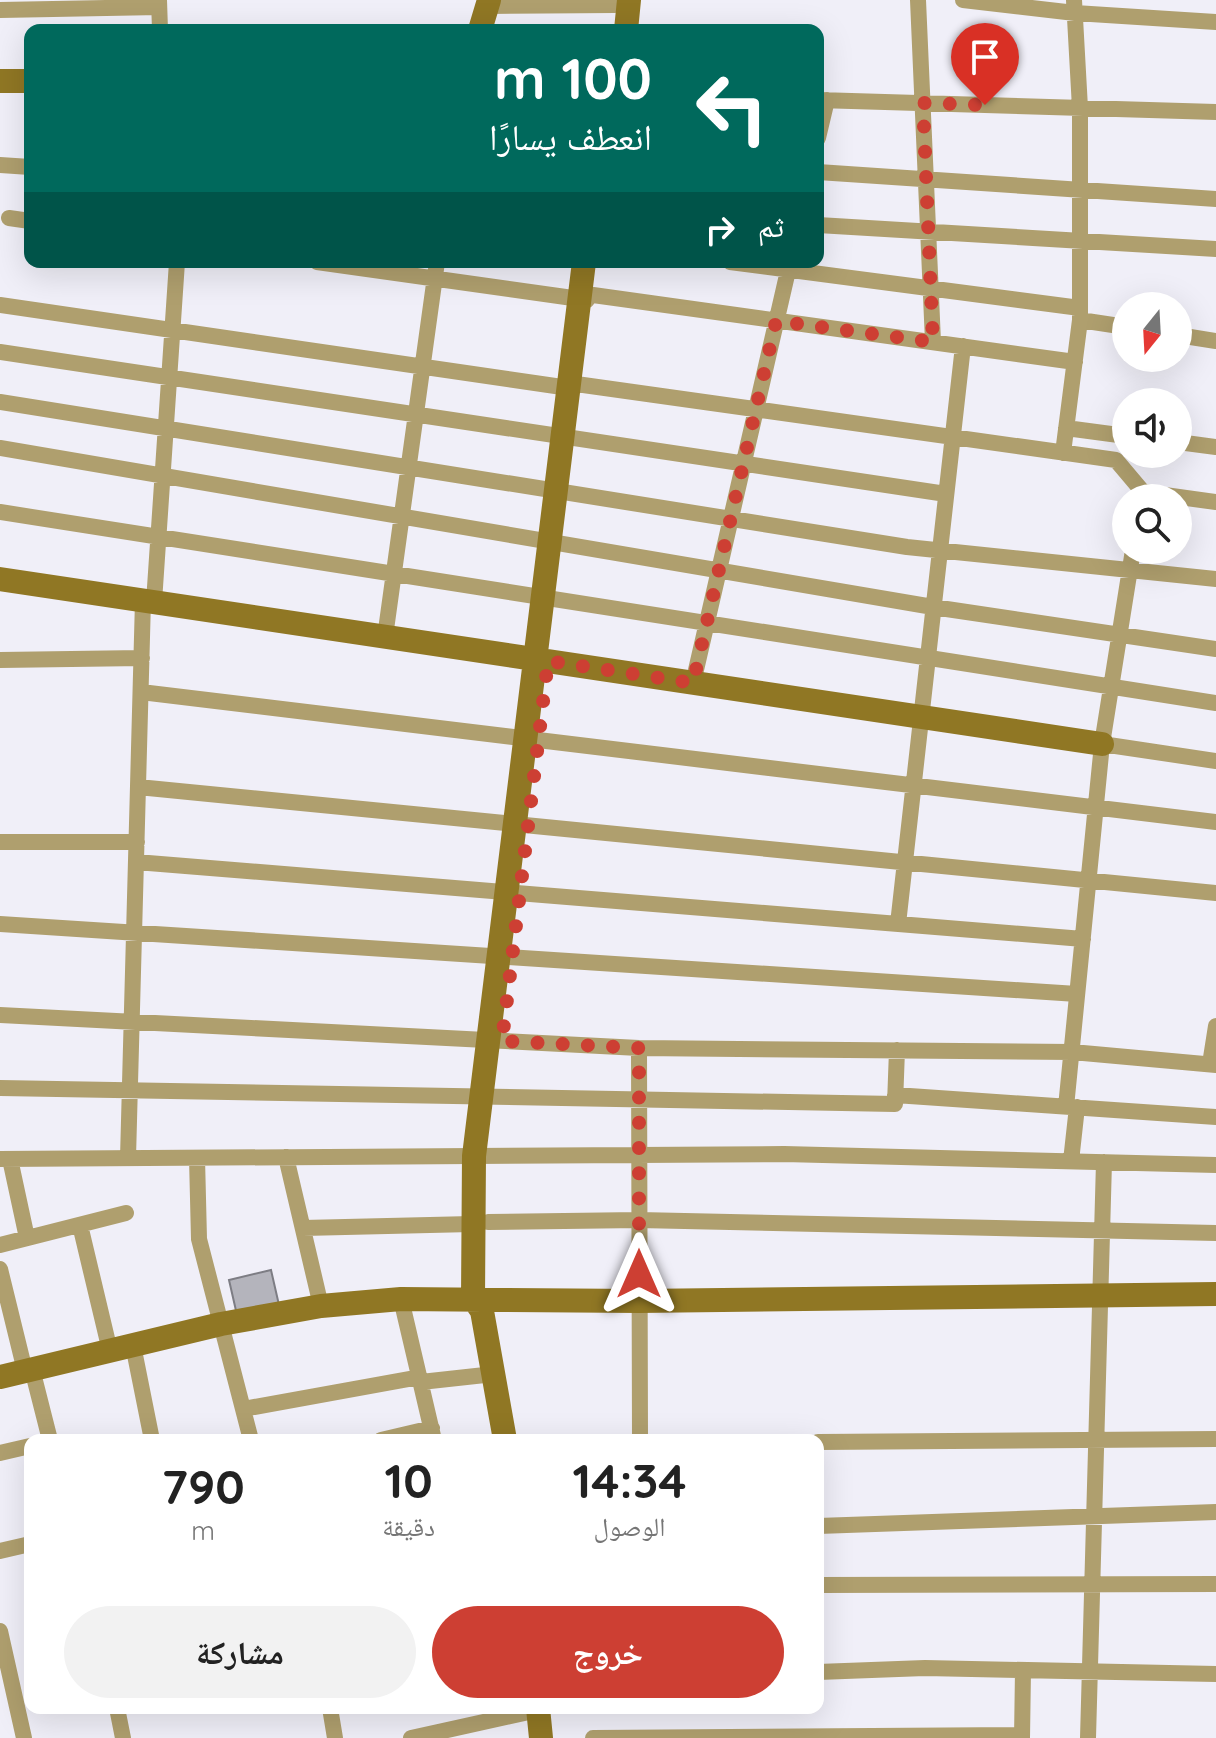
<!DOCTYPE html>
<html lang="ar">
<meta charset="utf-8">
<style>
body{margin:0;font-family:Quicksand,"Noto Naskh Arabic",sans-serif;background:#f2f2f2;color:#222;direction:rtl;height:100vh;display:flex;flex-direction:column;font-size:30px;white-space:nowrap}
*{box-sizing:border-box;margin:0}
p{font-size:26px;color:#767676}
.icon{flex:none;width:44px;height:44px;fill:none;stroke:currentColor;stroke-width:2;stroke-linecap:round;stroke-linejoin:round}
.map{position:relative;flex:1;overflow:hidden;direction:ltr}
.side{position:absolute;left:24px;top:1434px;width:800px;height:280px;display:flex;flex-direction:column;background:#fff;border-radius:16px;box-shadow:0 8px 32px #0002;direction:rtl}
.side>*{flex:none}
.top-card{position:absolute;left:24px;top:24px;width:800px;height:244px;border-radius:16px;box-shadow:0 8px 32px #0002;direction:rtl;background:#00695c;color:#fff;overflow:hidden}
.needle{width:52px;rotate:198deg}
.fabs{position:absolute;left:1112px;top:292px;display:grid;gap:16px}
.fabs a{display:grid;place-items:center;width:80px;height:80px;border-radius:50%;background:#fff;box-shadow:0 8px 32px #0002;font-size:40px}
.pin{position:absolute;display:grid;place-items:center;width:68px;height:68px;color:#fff;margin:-82px -34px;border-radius:50% 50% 50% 0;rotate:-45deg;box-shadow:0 0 8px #0007}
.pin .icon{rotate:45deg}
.me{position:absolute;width:88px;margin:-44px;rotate:0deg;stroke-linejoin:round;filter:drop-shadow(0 0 6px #0008)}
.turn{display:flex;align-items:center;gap:28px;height:168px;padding:0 40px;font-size:36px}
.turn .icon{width:104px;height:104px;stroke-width:2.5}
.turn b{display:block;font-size:56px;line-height:68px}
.then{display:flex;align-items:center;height:76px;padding:0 40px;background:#0003;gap:16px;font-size:30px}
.eta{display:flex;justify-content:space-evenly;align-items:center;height:136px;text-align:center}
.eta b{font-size:48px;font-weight:700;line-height:56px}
.cta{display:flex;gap:16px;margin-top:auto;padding:16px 40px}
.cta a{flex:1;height:92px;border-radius:48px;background:#cd3f33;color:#fff;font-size:32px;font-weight:700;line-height:92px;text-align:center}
.cta a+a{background:#f2f2f2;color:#222}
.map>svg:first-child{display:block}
.building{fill:#b4b4bc;stroke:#7d7d84;stroke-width:2}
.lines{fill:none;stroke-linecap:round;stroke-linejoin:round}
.street{stroke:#af9f6e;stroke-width:16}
.secondary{stroke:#907724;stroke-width:24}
.route{stroke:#cd3f33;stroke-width:14;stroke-dasharray:0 25.2}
</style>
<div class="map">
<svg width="1216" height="1738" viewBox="0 0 1216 1738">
<rect width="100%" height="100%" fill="#f0eff8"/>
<!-- building -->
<path class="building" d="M 271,1270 L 279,1305 L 237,1315 L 229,1280 Z"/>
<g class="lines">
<!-- street -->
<path class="street" d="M 159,0 L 160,30
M 918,0 L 933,342
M 963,0 L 1075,13 L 1216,22
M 488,6 L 615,5
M 0,10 L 159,7
M 818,100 L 1216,112
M 818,138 L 827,100
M 0,165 L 30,167
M 818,172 L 1216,199
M 9,218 L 30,221
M 818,225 L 1216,249
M 317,262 L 587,300
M 730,262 L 1080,308
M 593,295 L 1075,362
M 0,305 L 569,388
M 1080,320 L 1126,327
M 1178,335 L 1216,341
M 0,352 L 946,494
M 569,383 L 1116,460 L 1143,492 L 1216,502
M 0,402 L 907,547 L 1216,579
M 1066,428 L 1126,436
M 1178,442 L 1216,447
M 0,448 L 933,607 L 1216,649
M 1063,453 L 1080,320 L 1080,108 L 1074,0
M 0,512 L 1216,703
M 154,602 L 177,262
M 385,637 L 437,262
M 0,660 L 142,658
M 693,683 L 790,262
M 141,692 L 1216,822
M 1102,744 L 1216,761
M 138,787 L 1216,893
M 0,842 L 137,842
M 136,862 L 1083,939
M 0,924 L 1077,994
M 898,924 L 963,346
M 0,1015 L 639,1048 L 1072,1052 L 1216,1065
M 639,1048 L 640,1440
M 1210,1064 L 1216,1026
M 0,1088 L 895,1104 L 897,1050
M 895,1095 L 1216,1117
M 1066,1107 L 1102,744 L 1133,550
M 286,1157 L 321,1306
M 128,1158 L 143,600
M 197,1158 L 199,1239 L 251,1440
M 0,1159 L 784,1154 L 1216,1165
M 10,1159 L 27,1238
M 1071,1161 L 1077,1107
M 488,1222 L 639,1220 L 1216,1233
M 80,1225 L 110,1351
M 303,1228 L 472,1224
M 0,1245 L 126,1213
M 0,1269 L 25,1371
M 401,1299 L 434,1440
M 133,1345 L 152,1440
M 32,1369 L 50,1440
M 421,1382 L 494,1374
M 243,1409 L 420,1377
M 381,1440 L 432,1428
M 818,1442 L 1216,1439
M 0,1453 L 30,1446
M 818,1526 L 1216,1512
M 0,1551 L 30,1544
M 818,1585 L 1216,1584
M 0,1631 L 24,1738
M 818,1672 L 925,1668 L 1216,1674
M 117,1708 L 123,1738
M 330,1708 L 335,1738
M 411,1738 L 538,1710
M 593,1738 L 1022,1735
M 1022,1738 L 1023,1670
M 1088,1738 L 1104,1162"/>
<!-- secondary -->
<path class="secondary" d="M 480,30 L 489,0
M 626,30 L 629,0
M 0,81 L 30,81
M 0,579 L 1102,744
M 0,1377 L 221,1324 L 321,1306 L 401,1299 L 639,1301 L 1216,1294
M 505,1440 L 482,1311 L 473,1298 L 474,1156 L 584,262
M 538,1708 L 541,1738"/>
</g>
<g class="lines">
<!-- route -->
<path class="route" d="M 639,1274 L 639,1048 L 502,1041 L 548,661 L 693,683 L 776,321 L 933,342 L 923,103 L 985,105"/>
</g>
</svg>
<div class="fabs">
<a><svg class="needle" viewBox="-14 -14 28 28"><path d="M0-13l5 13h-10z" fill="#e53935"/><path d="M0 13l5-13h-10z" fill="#767676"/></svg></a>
<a><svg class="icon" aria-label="sound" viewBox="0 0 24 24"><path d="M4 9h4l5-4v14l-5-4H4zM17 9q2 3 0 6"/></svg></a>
<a><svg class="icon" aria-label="search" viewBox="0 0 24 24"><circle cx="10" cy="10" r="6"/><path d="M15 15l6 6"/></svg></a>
</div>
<div class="pin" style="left:985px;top:105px;background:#d93025"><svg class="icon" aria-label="arrive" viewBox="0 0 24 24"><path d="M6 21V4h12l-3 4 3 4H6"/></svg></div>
<svg class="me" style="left:639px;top:1274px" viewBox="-20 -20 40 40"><path d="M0-17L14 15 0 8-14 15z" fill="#cd3f33" stroke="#fff" stroke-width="4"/></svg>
<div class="top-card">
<div class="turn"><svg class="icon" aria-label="left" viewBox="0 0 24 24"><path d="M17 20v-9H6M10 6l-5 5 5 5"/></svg><div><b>100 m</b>انعطف يسارًا</div></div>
<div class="then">ثم<svg class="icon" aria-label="right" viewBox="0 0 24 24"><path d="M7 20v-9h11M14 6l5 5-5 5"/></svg></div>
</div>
<section class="side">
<div class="eta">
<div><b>14:34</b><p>الوصول</p></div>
<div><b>10</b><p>دقيقة</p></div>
<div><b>790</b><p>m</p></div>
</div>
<div class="cta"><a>خروج</a><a>مشاركة</a></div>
</section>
</div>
